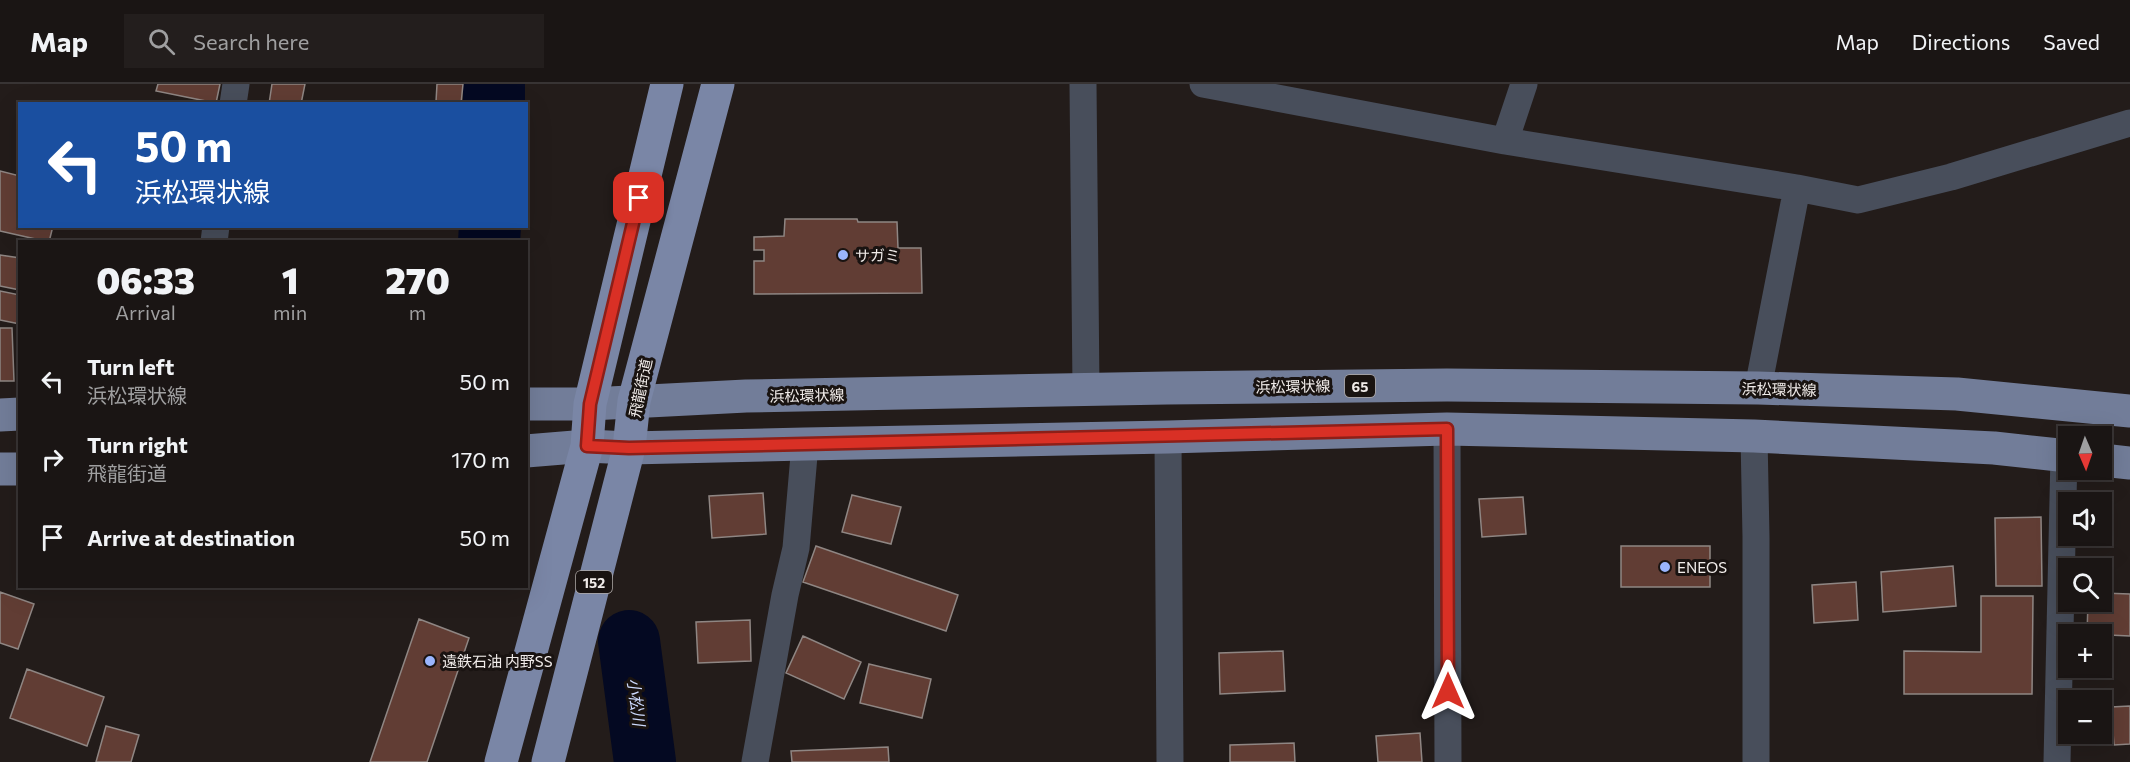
<!DOCTYPE html>
<meta charset="utf-8">
<style>
body{margin:0;font-family:Commissioner,"Noto Sans JP",sans-serif;background:#231e1d;color:#f1f3f6;height:100vh;display:flex;flex-direction:column;font-size:22px;white-space:nowrap}
*{box-sizing:border-box;margin:0}
p{font-size:20px;color:#9f9fa0}
.icon{flex:none;width:33px;height:33px;fill:none;stroke:currentColor;stroke-width:2;stroke-linecap:round;stroke-linejoin:round}
.map{position:relative;flex:1;overflow:hidden}
.panel{position:absolute;left:18px;top:156px;width:510px;height:348px;display:flex;flex-direction:column;background:#1a1514;border-radius:0px;box-shadow:0 6px 24px #0002,0 0 0 2px #383434}
.panel>*{flex:none}
.hud{position:absolute;left:18px;top:18px;width:510px;height:126px;border-radius:0px;box-shadow:0 6px 24px #0002,0 0 0 2px #383434;background:#1a4fa0;color:#fff;overflow:hidden}
.needle{width:39px;rotate:178deg}
.fabs{position:absolute;left:2058px;top:342px;display:grid;gap:12px}
.fabs a{display:grid;place-items:center;width:54px;height:54px;border-radius:0px;background:#1a1514;box-shadow:0 6px 24px #0002,0 0 0 2px #383434;font-size:30px}
.pin{position:absolute;display:grid;place-items:center;width:51px;height:51px;color:#fff;margin:-26px;border-radius:12px;box-shadow:0 3px 9px #0006}
.me{position:absolute;width:66px;margin:-33px;rotate:0deg;stroke-linejoin:round;filter:drop-shadow(0 0 4px #0008)}
.turn{display:flex;align-items:center;gap:21px;height:126px;padding:0 18px;font-size:27px}
.turn .icon{width:78px;height:78px;stroke-width:2.5}
.turn b{display:block;font-size:42px;line-height:51px}
.eta{display:flex;justify-content:space-evenly;align-items:center;height:102px;text-align:center}
.eta b{font-size:36px;font-weight:800;line-height:42px}
ul{padding:0;list-style:none}
li{display:flex;align-items:center;gap:18px;height:78px;padding:0 18px}
li div{flex:1}
li b{display:block;font-size:22px}
li em{font-style:normal}
header{display:flex;align-items:center;gap:36px;box-sizing:border-box;height:84px;padding:0 30px;background:#1a1514;border-bottom:2px solid #383434}
header strong{font-size:28px}
nav{display:flex;gap:33px;margin-inline-start:auto;font-size:21px}
.search{width:420px;height:54px;background:#231e1d;display:flex;align-items:center;gap:15px;box-sizing:border-box;padding:0 21px;border-radius:0px;color:#9f9fa0;font-size:22px}
.map>svg:first-child{display:block}
.lines{fill:none;stroke-linecap:round;stroke-linejoin:round}
.river{stroke:#040922;stroke-width:62}
.building{fill:#613d34;stroke:#8f8683;stroke-width:1.5}
.minor{stroke:#484e5b;stroke-width:27}
.primary{stroke:#727d99;stroke-width:33}
.trunk{stroke:#7a86a6;stroke-width:33}
.route-casing{stroke:#8d1f18;stroke-width:15}
.route{stroke:#d93025;stroke-width:10}
.poi-dot{fill:#9ab5fd;stroke:#191311;stroke-width:2}
.labels{text-anchor:middle;dominant-baseline:central;stroke-width:6;stroke-linejoin:round;paint-order:stroke}
.shield{fill:#191311;stroke:#b0aaa8;stroke-width:1.5}
.shield-label{font-size:14px;font-weight:bold;fill:#f0ebe9}
.poi-label{font-size:15px;fill:#f0ebe9;stroke:#191311;text-anchor:start}
.street-label{font-size:15px;fill:#f0ebe9;stroke:#191311}
.water-label{font-size:16px;font-style:italic;fill:#ccd9fc;stroke:#191311}
</style>
<header>
<strong>Map</strong>
<div class="search"><svg class="icon" aria-label="search" viewBox="0 0 24 24"><circle cx="10" cy="10" r="6"/><path d="M15 15l6 6"/></svg>Search here</div>
<nav><a>Map</a><a>Directions</a><a>Saved</a></nav>
</header>
<div class="map">
<svg width="2130" height="678" viewBox="0 0 2130 678">
<rect width="100%" height="100%" fill="#231c1a"/>
<g class="lines">
<!-- river -->
<path class="river" d="M 494,20 L 494,0
M 489,158 L 490,142
M 629,557 L 645,678"/>
</g>
<!-- building -->
<path class="building" d="M 158,0 L 220,0 L 216,19 L 156,7 Z
M 272,0 L 305,0 L 301,20 L 269,20 Z
M 437,0 L 463,0 L 461,20 L 436,18 Z
M 0,87 L 20,92 L 20,142 L 53,142 L 49,158 L 0,147 Z
M 785,135 L 857,135 L 858,138 L 897,138 L 898,164 L 921,164 L 922,209 L 754,210 L 754,177 L 764,177 L 764,166 L 754,166 L 754,153 L 784,152 Z
M 0,171 L 20,174 L 20,206 L 0,202 Z
M 0,207 L 20,211 L 20,240 L 0,236 Z
M 0,244 L 12,244 L 14,297 L 0,297 Z
M 763,409 L 766,450 L 712,454 L 709,412 Z
M 852,411 L 901,423 L 891,460 L 842,448 Z
M 1523,413 L 1526,450 L 1482,453 L 1479,415 Z
M 2041,433 L 2042,502 L 1996,502 L 1995,434 Z
M 816,462 L 958,511 L 946,547 L 803,498 Z
M 1621,462 L 1710,462 L 1710,503 L 1621,503 Z
M 1953,482 L 1956,522 L 1883,528 L 1881,488 Z
M 1856,498 L 1858,536 L 1814,539 L 1812,501 Z
M 0,508 L 34,520 L 18,565 L 0,559 Z
M 2102,509 L 2130,510 L 2130,552 L 2087,550 L 2088,518 L 2102,518 Z
M 1981,512 L 2033,512 L 2032,610 L 1904,610 L 1904,567 L 1981,568 Z
M 419,535 L 469,554 L 427,678 L 370,678 Z
M 750,536 L 751,577 L 698,579 L 696,538 Z
M 803,552 L 861,578 L 844,615 L 786,589 Z
M 1283,567 L 1285,607 L 1220,610 L 1219,569 Z
M 869,580 L 931,595 L 922,634 L 860,619 Z
M 27,585 L 104,613 L 87,662 L 10,634 Z
M 2130,622 L 2130,660 L 2114,661 L 2111,623 Z
M 106,642 L 139,651 L 131,678 L 96,678 Z
M 1420,649 L 1422,678 L 1378,678 L 1376,652 Z
M 1294,659 L 1295,678 L 1230,678 L 1230,661 Z
M 888,663 L 889,678 L 792,678 L 791,667 Z"/>
<g class="lines">
<!-- minor -->
<path class="minor" d="M 1083,0 L 1086,305
M 1203,0 L 1505,57 L 1797,104 L 1858,116 L 1951,93 L 2130,39
M 233,20 L 236,0
M 1505,57 L 1524,0
M 214,158 L 216,142
M 1758,304 L 1797,104
M 1447,345 L 1448,678
M 1754,352 L 1756,453 L 1756,678
M 1168,353 L 1170,678
M 755,678 L 785,511 L 796,464 L 805,360
M 2057,678 L 2064,371"/>
<!-- primary -->
<path class="primary" d="M 526,320 L 590,320 L 746,312 L 1167,304 L 1447,301 L 1758,304 L 1957,310 L 2130,327
M 0,331 L 20,330
M 526,367 L 587,362 L 629,364 L 805,360 L 1168,353 L 1447,345 L 1754,352 L 1994,364 L 2068,372
M 2102,376 L 2130,379
M 0,385 L 20,385"/>
<!-- trunk -->
<path class="trunk" d="M 501,678 L 587,362 L 590,320 L 667,0
M 548,678 L 629,364 L 634,317 L 718,0"/>
</g>
<g class="lines">
<!-- route casing -->
<g class="route-casing">
<path id="route" d="M 639,114 L 590,320 L 587,362 L 629,364 L 805,360 L 1447,345 L 1448,607"/>
</g>
<!-- route -->
<use href="#route" class="route"/>
</g>
<!-- markers -->
<g class="poi-dot">
<circle cx="843" cy="171" r="6"/>
<circle cx="1665" cy="483" r="6"/>
<circle cx="430" cy="577" r="6"/>
</g>
<g class="labels">
<!-- shield labels -->
<g class="shield">
<rect x="1345" y="291" width="30" height="22" rx="4.5"/>
<rect x="576" y="487" width="36" height="22" rx="4.5"/>
</g>
<g class="shield-label">
<text x="1360" y="302">65</text>
<text x="594" y="498">152</text>
</g>
<!-- poi labels -->
<g class="poi-label">
<text x="855" y="171">サガミ</text>
<text x="1677" y="483">ENEOS</text>
<text x="442" y="577">遠鉄石油 内野SS</text>
</g>
<!-- street labels -->
<g class="street-label">
<text transform="translate(1293 302) rotate(-1)">浜松環状線</text>
<text transform="translate(640 304) rotate(-78)">飛龍街道</text>
<text transform="translate(1779 305) rotate(1)">浜松環状線</text>
<text transform="translate(807 311) rotate(-1)">浜松環状線</text>
</g>
<!-- water labels -->
<g class="water-label">
<text transform="translate(637 618) rotate(83)">小松川</text>
</g>
</g>
</svg>
<div class="fabs">
<a><svg class="needle" viewBox="-14 -14 28 28"><path d="M0-13l5 13h-10z" fill="#e53935"/><path d="M0 13l5-13h-10z" fill="#9f9fa0"/></svg></a>
<a><svg class="icon" aria-label="sound" viewBox="0 0 24 24"><path d="M4 9h4l5-4v14l-5-4H4zM17 9q2 3 0 6"/></svg></a>
<a><svg class="icon" aria-label="search" viewBox="0 0 24 24"><circle cx="10" cy="10" r="6"/><path d="M15 15l6 6"/></svg></a>
<a>+</a>
<a>−</a>
</div>
<div class="pin" style="left:639px;top:114px;background:#d93025"><svg class="icon" aria-label="arrive" viewBox="0 0 24 24"><path d="M6 21V4h12l-3 4 3 4H6"/></svg></div>
<svg class="me" style="left:1448px;top:607px" viewBox="-20 -20 40 40"><path d="M0-17L14 15 0 8-14 15z" fill="#d93025" stroke="#fff" stroke-width="4"/></svg>
<div class="hud">
<div class="turn"><svg class="icon" aria-label="left" viewBox="0 0 24 24"><path d="M17 20v-9H6M10 6l-5 5 5 5"/></svg><div><b>50 m</b>浜松環状線</div></div>
</div>
<section class="panel">
<div class="eta">
<div><b>06:33</b><p>Arrival</p></div>
<div><b>1</b><p>min</p></div>
<div><b>270</b><p>m</p></div>
</div>
<ul>
<li><svg class="icon" aria-label="left" viewBox="0 0 24 24"><path d="M17 20v-9H6M10 6l-5 5 5 5"/></svg><div><b>Turn left</b><p>浜松環状線</p></div><em>50 m</em></li>
<li><svg class="icon" aria-label="right" viewBox="0 0 24 24"><path d="M7 20v-9h11M14 6l5 5-5 5"/></svg><div><b>Turn right</b><p>飛龍街道</p></div><em>170 m</em></li>
<li><svg class="icon" aria-label="arrive" viewBox="0 0 24 24"><path d="M6 21V4h12l-3 4 3 4H6"/></svg><div><b>Arrive at destination</b></div><em>50 m</em></li>
</ul>
</section>
</div>
